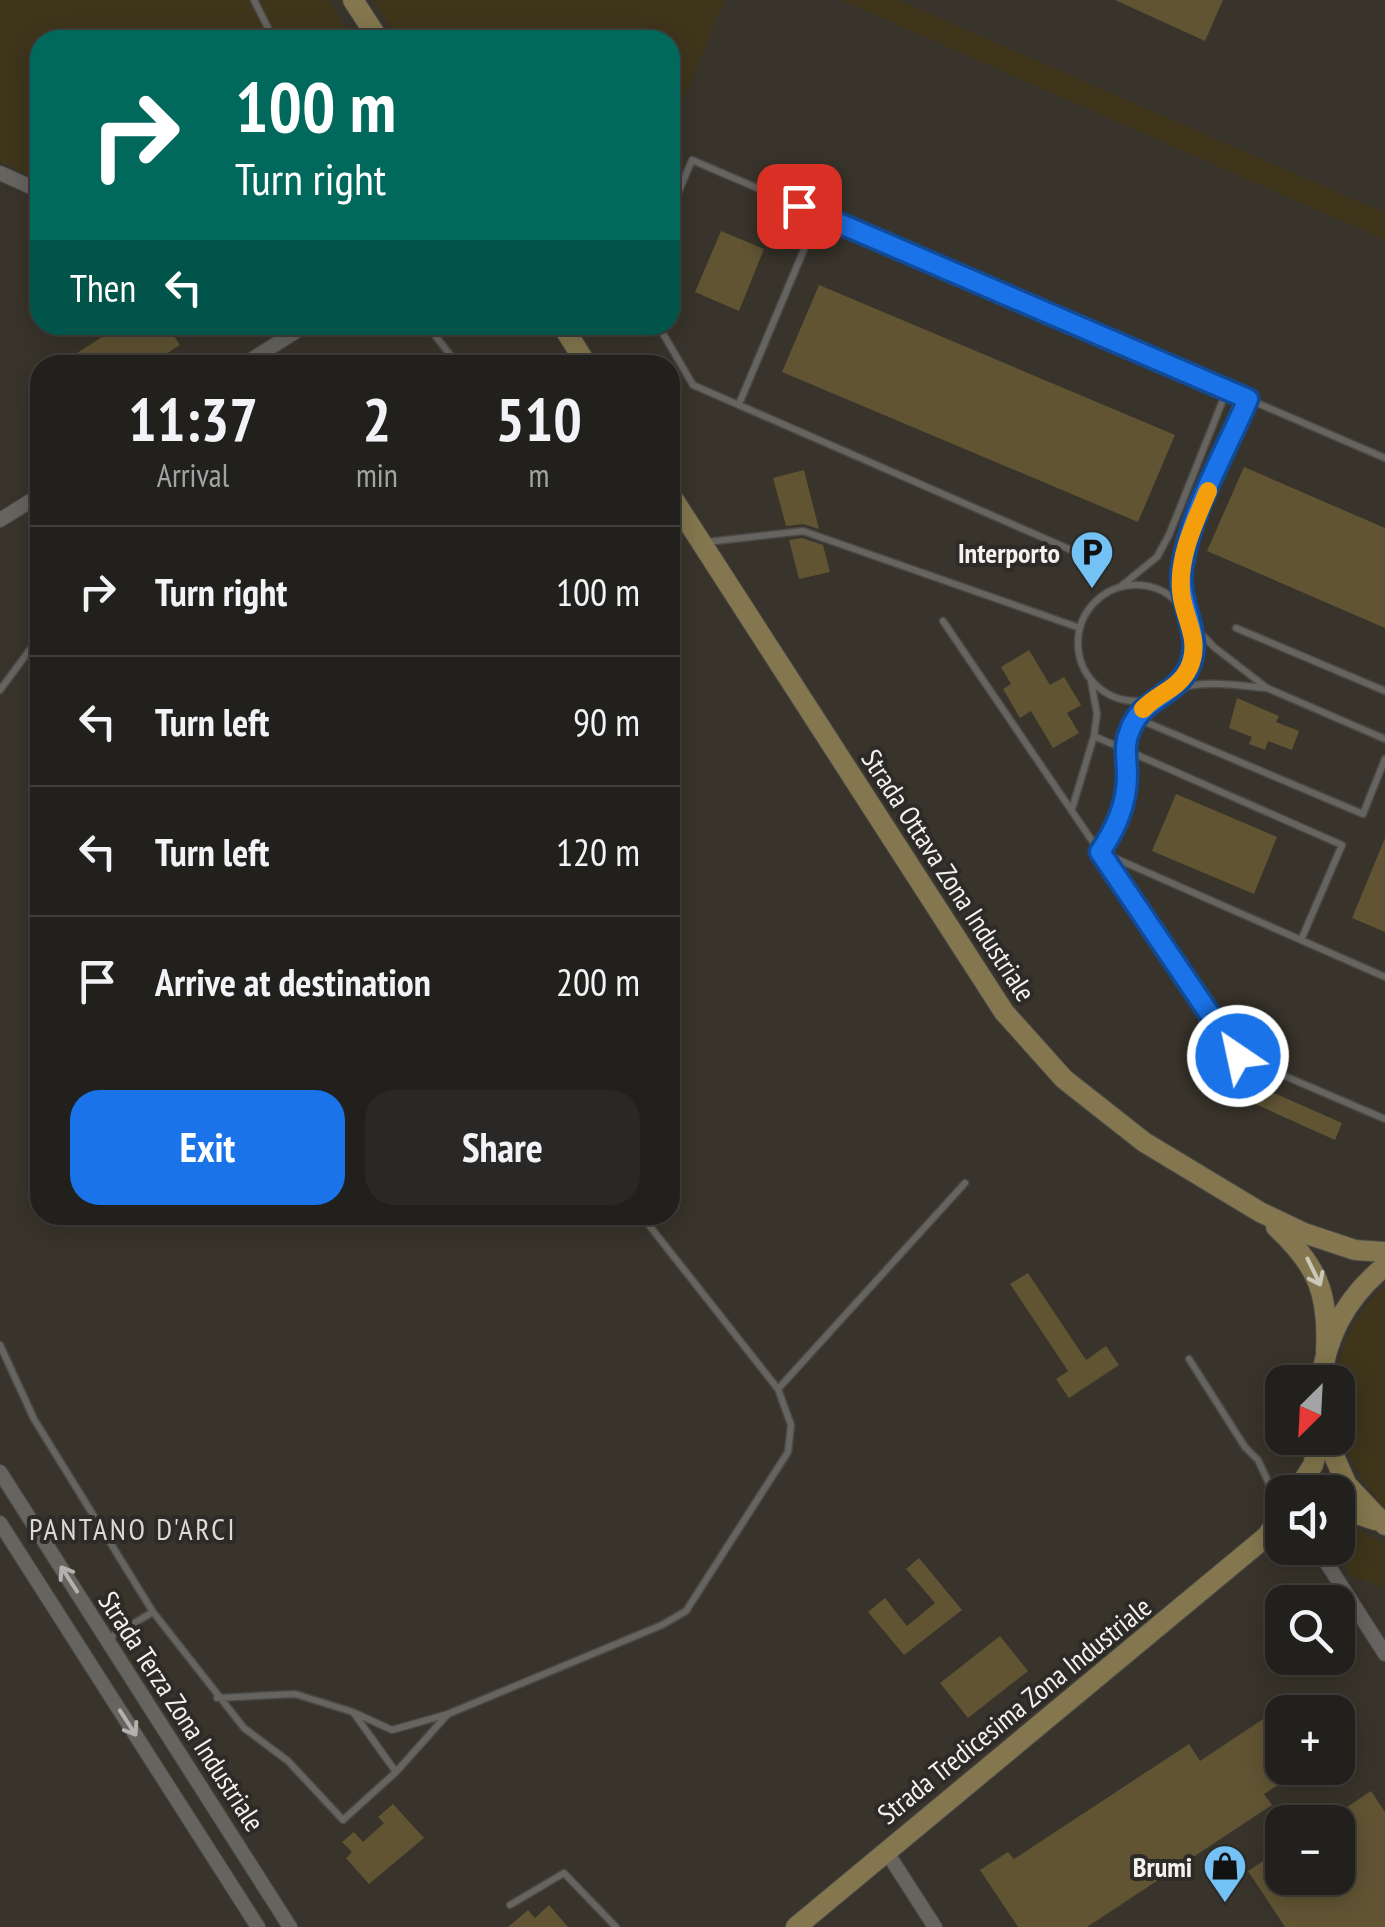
<!DOCTYPE html>
<meta charset="utf-8">
<style>
body{margin:0;font-family:"PT Sans Narrow",sans-serif;background:#2a2826;color:#f1f3f6;height:100vh;display:flex;flex-direction:column;font-size:38px;white-space:nowrap}
*{box-sizing:border-box;margin:0}
p{font-size:32px;color:#a2a3a4}
.icon{flex:none;width:55px;height:55px;fill:none;stroke:currentColor;stroke-width:2;stroke-linecap:round;stroke-linejoin:round}
.map{position:relative;flex:1;overflow:hidden}
.details{position:absolute;left:30px;top:355px;width:650px;height:870px;display:flex;flex-direction:column;background:#22201d;border-radius:30px;box-shadow:0 5px 25px #0003,0 0 0 2px #3f3e3b}
.details>*{flex:none}
.banner{position:absolute;left:30px;top:30px;width:650px;height:305px;border-radius:30px;box-shadow:0 5px 25px #0003,0 0 0 2px #3f3e3b;background:#00695c;color:#fff;overflow:hidden}
.needle{width:65px;rotate:204deg}
.fabs{position:absolute;left:1265px;top:1365px;display:grid;gap:20px}
.fabs a{display:grid;place-items:center;width:90px;height:90px;border-radius:20px;background:#22201d;box-shadow:0 5px 25px #0003,0 0 0 2px #3f3e3b;font-size:50px}
.pin{position:absolute;display:grid;place-items:center;width:85px;height:85px;color:#fff;margin:-42px;border-radius:20px;box-shadow:0 5px 15px #0006}
.me{position:absolute;width:110px;margin:-55px;rotate:326deg;stroke-linejoin:round;filter:drop-shadow(0 0 8px #0008)}
.turn{display:flex;align-items:center;gap:35px;height:210px;padding:0 40px;font-size:45px}
.turn .icon{width:130px;height:130px;stroke-width:2.5}
.turn b{display:block;font-size:70px;line-height:85px}
.then{display:flex;align-items:center;height:95px;padding:0 40px;background:#0003;gap:20px;font-size:38px}
.eta{display:flex;justify-content:space-evenly;align-items:center;height:170px;text-align:center}
.eta b{font-size:60px;font-weight:700;line-height:70px}
.cta{display:flex;gap:20px;margin-top:auto;padding:20px 40px}
.cta a{flex:1;height:115px;border-radius:30px;background:#1a73e8;color:#fff;font-size:40px;font-weight:700;line-height:115px;text-align:center}
.cta a+a{background:#2a2826;color:#f1f3f6}
ul{padding:0;list-style:none}
li{display:flex;align-items:center;gap:30px;height:130px;padding:0 40px;border-top:2px solid #3f3e3b}
li div{flex:1}
li b{display:block;font-size:38px}
li em{font-style:normal}
.map>svg:first-child{display:block}
.built{fill:#38342b;fill-rule:evenodd}
.green{fill:#3e351b}
.building{fill:#605433}
.lines{fill:none;stroke-linecap:round;stroke-linejoin:round}
.service-casing{stroke:#4a4946;stroke-width:9}
.minor-casing{stroke:#4a4946;stroke-width:16}
.secondary-casing{stroke:#4a4946;stroke-width:22}
.service{stroke:#65645f;stroke-width:6}
.minor{stroke:#65645f;stroke-width:14}
.secondary{stroke:#84774f;stroke-width:20}
.oneway{stroke:#ccc7b8}
.oneway2{stroke:#b3b2af}
.route-casing{stroke:#114b97;stroke-width:25}
.route{stroke:#1a73e8;stroke-width:18}
.slow{stroke:#f59e0b;stroke-width:18}
.labels{text-anchor:middle;dominant-baseline:central;stroke-width:8;stroke-linejoin:round;paint-order:stroke}
.poi-label{font-size:28px;font-weight:bold;fill:#f3f2f0;stroke:#2d2b27;text-anchor:end}
.street-label{font-size:28px;fill:#f3f2f0;stroke:#2d2b27}
.neighbourhood-label{font-size:30px;letter-spacing:2.5px;fill:#dcdad5;stroke:#2d2b27}
</style>
<div class="map">
<svg width="1385" height="1927" viewBox="0 0 1385 1927">
<rect width="100%" height="100%" fill="#2d2b27"/>
<!-- built -->
<path class="built" d="M 0,0 L 1385,0 L 1385,1927 L 0,1927 ZM 40,40 L 670,40 L 670,325 L 40,325 ZM 40,365 L 670,365 L 670,1215 L 40,1215 ZM 1282,1382 L 1338,1382 L 1338,1438 L 1282,1438 ZM 1282,1492 L 1338,1492 L 1338,1548 L 1282,1548 ZM 1282,1602 L 1338,1602 L 1338,1658 L 1282,1658 ZM 1282,1712 L 1338,1712 L 1338,1768 L 1282,1768 ZM 1282,1822 L 1338,1822 L 1338,1878 L 1282,1878 Z"/>
<!-- green -->
<path class="green" d="M 0,0 L 328,0 L 354,40 L 40,40 L 40,179 L 0,162 Z
M 373,0 L 725,0 L 670,132 L 670,40 L 399,40 Z
M 841,0 L 899,0 L 1385,213 L 1385,240 Z
M 1385,1285 L 1385,1508 C 1323,1441 1317,1350 1385,1285 Z
M 1338,1524 L 1352,1527 L 1385,1544 L 1385,1588 L 1351,1576 L 1334,1548 L 1338,1548 Z"/>
<!-- building -->
<path class="building" d="M 1115,0 L 1223,0 L 1205,41 Z
M 721,231 L 764,249 L 739,311 L 695,292 Z
M 819,285 L 1175,435 L 1138,522 L 782,372 Z
M 121,325 L 167,325 L 180,345 L 149,365 L 58,365 Z
M 1244,467 L 1385,528 L 1385,628 L 1207,551 Z
M 804,470 L 819,529 L 803,524 L 786,526 L 773,478 Z
M 802,538 L 823,545 L 830,572 L 799,579 L 789,540 Z
M 1029,650 L 1050,685 L 1064,677 L 1081,705 L 1067,713 L 1079,733 L 1053,748 L 1031,711 L 1020,718 L 1003,689 L 1011,684 L 1001,667 Z
M 1237,698 L 1279,716 L 1276,722 L 1299,731 L 1292,750 L 1268,741 L 1265,750 L 1249,744 L 1252,737 L 1229,728 Z
M 1176,794 L 1277,837 L 1254,894 L 1152,851 Z
M 1385,838 L 1385,932 L 1352,918 Z
M 1220,1069 L 1342,1123 L 1335,1140 L 1213,1085 Z
M 1028,1273 L 1086,1360 L 1106,1346 L 1119,1365 L 1069,1398 L 1056,1379 L 1068,1371 L 1010,1284 Z
M 919,1558 L 962,1610 L 904,1655 L 868,1612 L 885,1598 L 907,1626 L 935,1603 L 906,1569 Z
M 1000,1636 L 1028,1671 L 968,1718 L 940,1683 Z
M 1263,1719 L 1282,1748 L 1282,1768 L 1304,1768 L 1264,1794 L 1272,1805 L 1087,1927 L 1018,1927 L 980,1870 L 1008,1852 L 1014,1859 L 1189,1744 L 1200,1761 Z
M 1371,1791 L 1385,1812 L 1385,1927 L 1285,1927 L 1248,1871 L 1282,1849 L 1282,1878 L 1338,1878 L 1338,1813 Z
M 393,1804 L 424,1838 L 369,1884 L 346,1858 L 352,1852 L 342,1842 L 354,1832 L 363,1842 L 384,1823 L 378,1817 Z
M 549,1905 L 568,1927 L 508,1927 L 528,1910 L 535,1918 Z"/>
<g class="lines">
<!-- service casing -->
<g class="service-casing">
<path id="service" d="M 254,0 L 274,40
M 670,212 L 692,160 L 1385,458
M 427,325 L 458,365
M 658,325 L 693,385 L 1085,556
M 739,404 L 808,240
M 707,542 L 803,531 L 1080,628
M1078 643a58 58 0 1 1 116 0a58 58 0 1 1-116 0Z
M 1120,587 L 1157,557 L 1169,535 L 1227,390
M 1186,611 C 1169,544 1221,460 1248,399
M 943,621 L 1238,1056 L 1385,1119
M 1192,624 L 1214,647 L 1267,688 L 1385,739
M 1236,628 L 1385,691
M 0,690 L 40,636
M 1174,690 C 1205,679 1234,685 1265,688
M 1136,718 L 1363,814 L 1385,759
M 1094,736 L 1342,845 L 1301,940
M 1072,809 L 1094,736 L 1097,714 L 1091,681
M 1100,852 C 1112,835 1123,816 1126,794 C 1133,748 1113,741 1152,699
M 1101,852 L 1385,977
M 0,1345 L 34,1419 L 153,1612 L 244,1728 L 288,1761 L 343,1820 L 396,1772 L 353,1712 L 295,1694 L 217,1698
M 1189,1359 L 1245,1447 L 1258,1460 L 1273,1492 L 1282,1504
M 778,1389 L 965,1183
M 107,1639 L 153,1612
M 355,1713 L 392,1730 L 448,1714 L 662,1625 L 686,1611 L 788,1452 L 791,1425 L 778,1389 L 641,1215
M 396,1772 L 447,1715
M 510,1905 L 564,1873 L 616,1927"/>
</g>
<!-- minor casing -->
<g class="minor-casing">
<path id="minor" d="M 0,173 L 40,191
M 243,365 L 306,325
M 0,520 L 40,495
M 0,1472 L 290,1927
M 0,1523 L 258,1927
M 1317,1548 L 1385,1654
M 886,1851 L 935,1927"/>
</g>
<!-- secondary casing -->
<g class="secondary-casing">
<path id="secondary" d="M 353,0 L 379,40
M 562,325 L 587,365
M 670,494 L 1004,1012 L 1064,1079 L 1144,1142 L 1260,1212 L 1304,1233 L 1355,1250 L 1385,1252
M 1276,1227 C 1318,1266 1329,1294 1326,1351
M 1321,1382 C 1326,1335 1348,1296 1385,1266
M 1326,1438 L 1347,1485 L 1385,1525
M 1296,1492 L 1313,1465 L 1320,1438
M 1338,1512 L 1351,1512 L 1375,1520
M 796,1927 L 1267,1536 L 1282,1513"/>
</g>
<!-- service -->
<use href="#service" class="service"/>
<!-- minor -->
<use href="#minor" class="minor"/>
<!-- secondary -->
<use href="#secondary" class="secondary"/>
</g>
<!-- one-way arrows -->
<defs><path id="oneway-shaft" d="M-6 0H5M1.5-3L5.5 0L1.5 3" fill="none" stroke-width="1.6" stroke-linecap="round" stroke-linejoin="round" transform="scale(2.5)"/></defs>
<use class="oneway" href="#oneway-shaft" transform="translate(1314 1272) rotate(64)"/>
<g class="oneway2">
<use href="#oneway-shaft" transform="translate(69 1579) rotate(-123)"/>
<use href="#oneway-shaft" transform="translate(128 1723) rotate(57)"/>
</g>
<g class="lines">
<!-- route casing -->
<g class="route-casing">
<path id="route" d="M 799,206 L 1248,399 C 1226,451 1189,514 1182,569 C 1177,603 1203,633 1190,665 C 1178,696 1142,697 1130,730 C 1123,746 1127,758 1127,775 C 1127,804 1116,828 1100,852 L 1238,1056"/>
</g>
<!-- route -->
<use href="#route" class="route"/>
<!-- slow -->
<path class="slow" d="M 1143,709 C 1158,693 1179,689 1189,668 C 1202,639 1183,618 1181,591 C 1178,556 1195,522 1208,491"/>
</g>
<!-- icons -->
<defs>
<g id="parking-pin" transform="scale(2.25)"><path d="M0 17L-7.5 6A9.5 9.5 0 1 1 7.5 6Z" fill="#73c1f5" stroke="#2d2b27"/><path d="M-3.5-5.5H1a3.5 3.5 0 0 1 0 7H-1V5.5H-3.5ZM-1-3.4V-.6H.8a1.4 1.4 0 0 0 0-2.8Z" fill="#111"/></g>
<g id="shop-pin" transform="scale(2.25)"><path d="M0 17L-7.5 6A9.5 9.5 0 1 1 7.5 6Z" fill="#73c1f5" stroke="#2d2b27"/><path d="M-5-2.5h2.3a2.7 3.5 0 0 1 5.4 0H5L5.5 6h-11ZM-1.5-2.5h3a1.5 2.3 0 0 0-3 0Z" fill="#111"/></g>
</defs>
<g fill-rule="evenodd">
<use href="#parking-pin" x="1092" y="552"/>
<use href="#shop-pin" x="1225" y="1866"/>
</g>
<g class="labels">
<!-- poi labels -->
<g class="poi-label">
<text x="1060" y="552">Interporto</text>
<text x="1192" y="1866">Brumi</text>
</g>
<!-- street labels -->
<g class="street-label">
<text transform="translate(949 875) rotate(57)">Strada Ottava Zona Industriale</text>
<text transform="translate(1014 1710) rotate(-39)">Strada Tredicesima Zona Industriale</text>
<text transform="translate(182 1711) rotate(57)">Strada Terza Zona Industriale</text>
</g>
<!-- neighbourhood labels -->
<g class="neighbourhood-label">
<text x="133" y="1528">PANTANO D'ARCI</text>
</g>
</g>
</svg>
<div class="fabs">
<a><svg class="needle" viewBox="-14 -14 28 28"><path d="M0-13l5 13h-10z" fill="#e53935"/><path d="M0 13l5-13h-10z" fill="#a2a3a4"/></svg></a>
<a><svg class="icon" aria-label="sound" viewBox="0 0 24 24"><path d="M4 9h4l5-4v14l-5-4H4zM17 9q2 3 0 6"/></svg></a>
<a><svg class="icon" aria-label="search" viewBox="0 0 24 24"><circle cx="10" cy="10" r="6"/><path d="M15 15l6 6"/></svg></a>
<a>+</a>
<a>−</a>
</div>
<div class="pin" style="left:799px;top:206px;background:#d93025"><svg class="icon" aria-label="arrive" viewBox="0 0 24 24"><path d="M6 21V4h12l-3 4 3 4H6"/></svg></div>
<svg class="me" style="left:1238px;top:1056px" viewBox="-20 -20 40 40"><circle r="17" fill="#1a73e8" stroke="#fff" stroke-width="3"/><path d="M0-11L8 9 0 5-8 9z" fill="#fff"/></svg>
<div class="banner">
<div class="turn"><svg class="icon" aria-label="right" viewBox="0 0 24 24"><path d="M7 20v-9h11M14 6l5 5-5 5"/></svg><div><b>100 m</b>Turn right</div></div>
<div class="then">Then<svg class="icon" aria-label="left" viewBox="0 0 24 24"><path d="M17 20v-9H6M10 6l-5 5 5 5"/></svg></div>
</div>
<section class="details">
<div class="eta">
<div><b>11:37</b><p>Arrival</p></div>
<div><b>2</b><p>min</p></div>
<div><b>510</b><p>m</p></div>
</div>
<ul>
<li><svg class="icon" aria-label="right" viewBox="0 0 24 24"><path d="M7 20v-9h11M14 6l5 5-5 5"/></svg><div><b>Turn right</b></div><em>100 m</em></li>
<li><svg class="icon" aria-label="left" viewBox="0 0 24 24"><path d="M17 20v-9H6M10 6l-5 5 5 5"/></svg><div><b>Turn left</b></div><em>90 m</em></li>
<li><svg class="icon" aria-label="left" viewBox="0 0 24 24"><path d="M17 20v-9H6M10 6l-5 5 5 5"/></svg><div><b>Turn left</b></div><em>120 m</em></li>
<li><svg class="icon" aria-label="arrive" viewBox="0 0 24 24"><path d="M6 21V4h12l-3 4 3 4H6"/></svg><div><b>Arrive at destination</b></div><em>200 m</em></li>
</ul>
<div class="cta"><a>Exit</a><a>Share</a></div>
</section>
</div>
